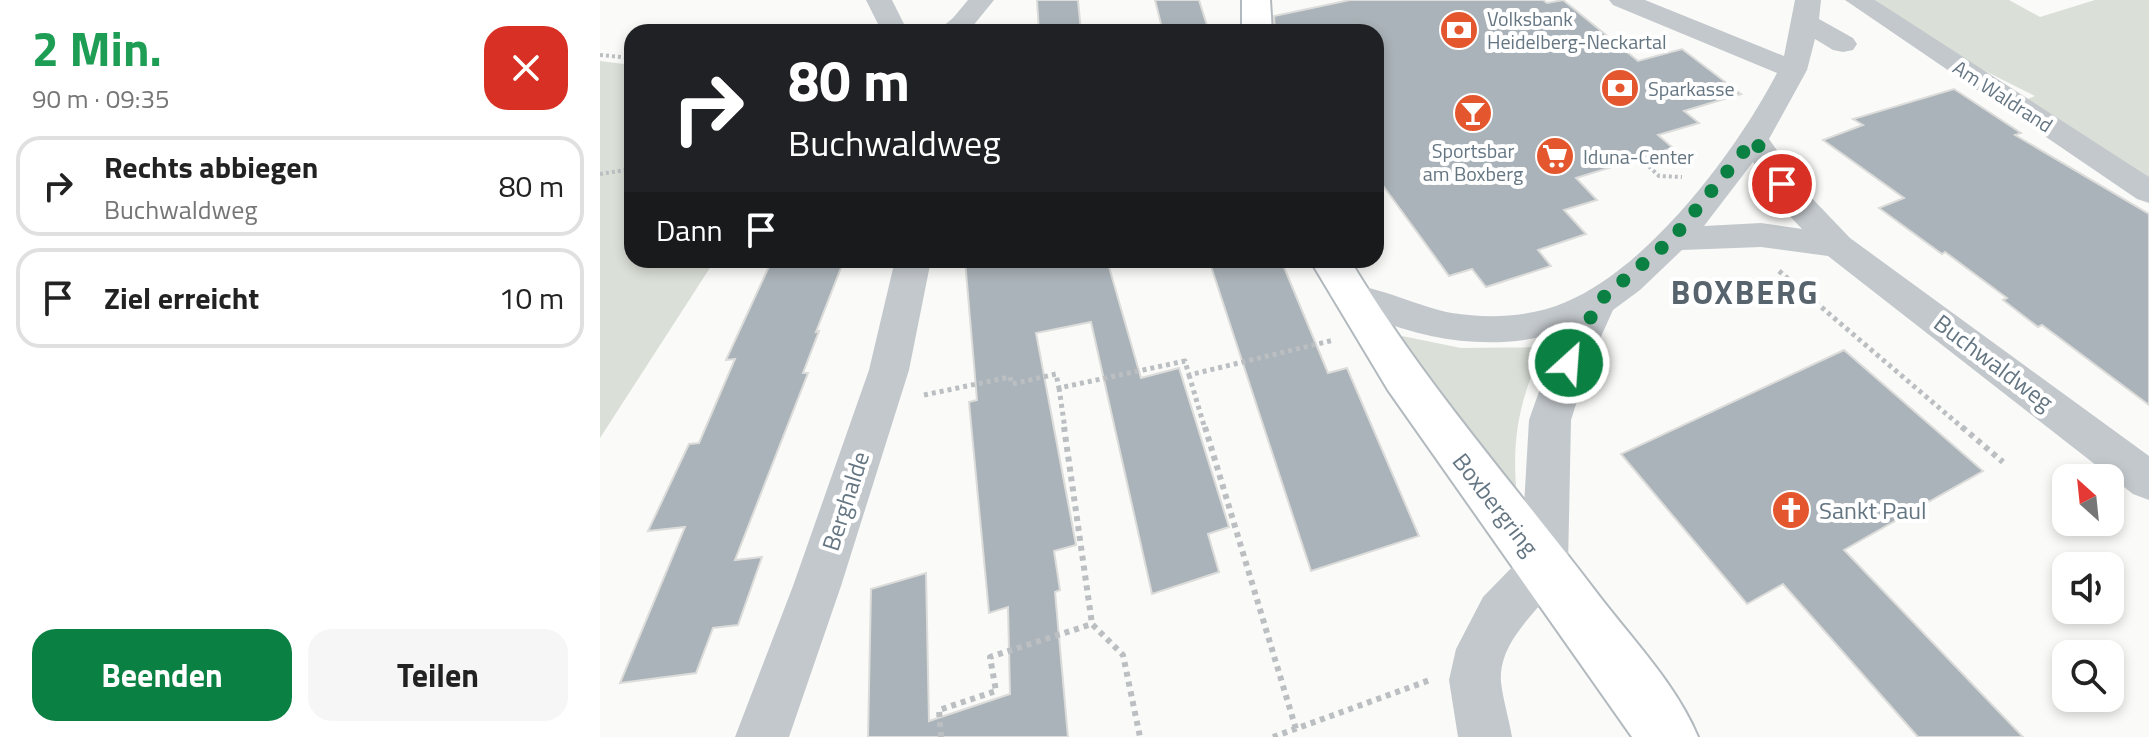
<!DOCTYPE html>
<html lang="de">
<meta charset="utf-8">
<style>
body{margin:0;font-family:"Titillium Web",sans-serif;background:#f6f6f6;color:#222;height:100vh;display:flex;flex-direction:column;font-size:30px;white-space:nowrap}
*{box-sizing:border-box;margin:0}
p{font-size:26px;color:#767676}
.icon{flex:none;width:44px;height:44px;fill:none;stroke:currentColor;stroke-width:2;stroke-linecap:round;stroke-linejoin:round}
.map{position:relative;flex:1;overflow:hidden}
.panel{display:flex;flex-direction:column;background:#fff;width:600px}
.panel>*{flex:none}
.guide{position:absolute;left:24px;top:24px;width:760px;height:244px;border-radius:24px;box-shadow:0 4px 12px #0003;background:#202124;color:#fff;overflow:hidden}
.needle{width:52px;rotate:333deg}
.buttons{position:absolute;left:1452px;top:464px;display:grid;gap:16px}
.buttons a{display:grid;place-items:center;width:72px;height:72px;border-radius:16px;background:#fff;box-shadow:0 4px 12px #0003;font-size:40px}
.pin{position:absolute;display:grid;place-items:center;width:68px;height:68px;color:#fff;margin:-34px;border:4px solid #fff;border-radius:50%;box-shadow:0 2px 8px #0007}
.me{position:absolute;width:88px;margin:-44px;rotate:26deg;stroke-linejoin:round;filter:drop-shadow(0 0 6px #0008)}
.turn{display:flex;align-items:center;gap:28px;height:168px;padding:0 32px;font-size:36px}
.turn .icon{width:104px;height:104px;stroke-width:2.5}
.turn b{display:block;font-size:56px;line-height:68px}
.then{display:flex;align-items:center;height:76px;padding:0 32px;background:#0003;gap:16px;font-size:30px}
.round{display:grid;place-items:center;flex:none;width:84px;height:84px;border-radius:24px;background:#f6f6f6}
.overview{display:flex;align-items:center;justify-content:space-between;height:136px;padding:0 32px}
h1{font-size:48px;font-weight:700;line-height:60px;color:#1e9e55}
.button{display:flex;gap:16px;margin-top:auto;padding:16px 32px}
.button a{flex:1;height:92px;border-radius:24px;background:#0b8043;color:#fff;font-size:32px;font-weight:700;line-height:92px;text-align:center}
.button a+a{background:#f6f6f6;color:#222}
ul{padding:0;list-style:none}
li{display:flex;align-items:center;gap:24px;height:100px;margin:0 16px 12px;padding:0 16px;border:4px solid #e0e0e0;border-radius:24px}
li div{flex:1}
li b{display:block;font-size:30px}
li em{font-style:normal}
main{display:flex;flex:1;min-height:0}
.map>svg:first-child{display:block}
.green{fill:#dadfd7}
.building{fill:#aab3b9;stroke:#dcdcda;stroke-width:2}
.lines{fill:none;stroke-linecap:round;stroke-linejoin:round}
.secondary-casing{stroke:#b3babf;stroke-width:4}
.path-far2{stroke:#bbbfc2;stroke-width:4;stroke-dasharray:3 3;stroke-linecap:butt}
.path-far1{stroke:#bbbfc2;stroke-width:5;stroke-dasharray:4 4;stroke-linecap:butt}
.path{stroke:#bbbfc2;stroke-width:6;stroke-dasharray:5 5;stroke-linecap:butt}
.street{fill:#c3c8cc;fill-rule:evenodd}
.secondary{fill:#fff;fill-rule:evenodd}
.route{stroke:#0b8043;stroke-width:14;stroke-dasharray:0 25.2}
.labels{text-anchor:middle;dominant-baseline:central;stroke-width:8;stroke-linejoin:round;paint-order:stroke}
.far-poi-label{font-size:20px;fill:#657683;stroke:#fff;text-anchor:start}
.far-street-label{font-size:20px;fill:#657683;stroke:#fff}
.street-label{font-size:24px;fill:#657683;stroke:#fff}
.poi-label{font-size:24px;fill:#657683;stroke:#fff;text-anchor:start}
.district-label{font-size:32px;font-weight:bold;letter-spacing:2px;fill:#57646e;stroke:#fff}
</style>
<main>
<section class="panel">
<div class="overview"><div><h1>2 Min.</h1><p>90 m · 09:35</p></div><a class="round" style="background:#d93025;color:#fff"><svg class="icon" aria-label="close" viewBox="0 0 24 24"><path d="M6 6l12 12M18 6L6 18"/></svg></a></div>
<ul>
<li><svg class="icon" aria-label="right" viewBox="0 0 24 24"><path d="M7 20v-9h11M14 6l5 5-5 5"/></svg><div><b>Rechts abbiegen</b><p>Buchwaldweg</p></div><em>80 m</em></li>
<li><svg class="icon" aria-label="arrive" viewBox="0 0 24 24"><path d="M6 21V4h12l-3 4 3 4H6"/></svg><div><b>Ziel erreicht</b></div><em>10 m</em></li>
</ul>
<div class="button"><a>Beenden</a><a>Teilen</a></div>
</section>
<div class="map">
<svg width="1549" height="737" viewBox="0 0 1549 737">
<rect width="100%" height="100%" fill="#fafaf8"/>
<!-- green -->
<path class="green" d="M 1275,0 L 1409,0 L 1440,17 L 1495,0 L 1549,0 L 1549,184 L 1420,102 L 1435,96 L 1369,63 Z
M 0,61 L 32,65 L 32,260 L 115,260 L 0,438 Z
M 802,336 L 861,348 L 945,347 C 921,392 912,435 916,486 L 912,488 L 800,339 Z"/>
<!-- building -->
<path class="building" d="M 437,0 L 478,0 L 481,32 L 439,32 Z
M 555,0 L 599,0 L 609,32 L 563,32 Z
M 750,0 L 943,0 L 947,3 L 963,0 L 1038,61 L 1082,49 L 1141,94 L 1084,111 L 1099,123 L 1058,135 L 1073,148 L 976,178 L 997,200 L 964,210 L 986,234 L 938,250 L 951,266 L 886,287 L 872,269 L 849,276 L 776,176 L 776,32 L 675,32 L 674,16 Z
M 1354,89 L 1421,133 L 1415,135 L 1549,214 L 1549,405 L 1442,325 L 1438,327 L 1403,300 L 1407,298 L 1345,252 L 1342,254 L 1279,208 L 1304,198 L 1223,140 L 1263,125 L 1253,119 Z
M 172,260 L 244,260 L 216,332 L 219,331 L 203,373 L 208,373 L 135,560 L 162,557 L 138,625 L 113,628 L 96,673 L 20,683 L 85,527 L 48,531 L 89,444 L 99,443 L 135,359 L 126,360 Z
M 365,260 L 507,260 L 541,378 L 579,368 L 629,527 L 608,534 L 619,572 L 552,594 L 491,322 L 436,333 L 476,545 L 454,551 L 460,590 L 455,592 L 468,737 L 268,737 L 271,589 L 326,573 L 329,721 L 410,694 L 408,607 L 389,613 L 369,402 L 377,400 Z
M 609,260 L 681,260 L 728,373 L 747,368 L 819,536 L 711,571 Z
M 1244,350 L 1383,471 L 1244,550 L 1423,737 L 1318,737 L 1183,584 L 1147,604 L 1021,454 Z"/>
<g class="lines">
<!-- secondary casing -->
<g class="secondary-casing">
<path id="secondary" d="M 642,0 L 670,0 L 672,32 L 642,32 Z
M 710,260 L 750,260 C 822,381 916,486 1000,597 C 1034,641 1077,686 1098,737 L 1032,737 L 788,390 Z"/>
</g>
<!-- path-far2 -->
<path class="path-far2" d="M 0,55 L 32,58
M 1040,158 L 1059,176 L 1082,177
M 0,174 L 32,169"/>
<!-- path-far1 -->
<path class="path-far1" d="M 1179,271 L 1364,429
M 589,375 L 605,429
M 459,388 L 465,429
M 324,395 L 410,377 L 412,384 L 456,374 L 459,388 L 585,361 L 589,375 L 734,340"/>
<!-- path -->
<path class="path" d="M 464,427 L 492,624 L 523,655 L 540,737
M 605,427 L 696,729
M 1362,427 L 1403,462
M 341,737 L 339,710 L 396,691 L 390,657 L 492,624
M 673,737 L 830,680"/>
<!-- street -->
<path class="street" d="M 266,0 L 292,0 L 308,32 L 282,32 Z
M 368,0 L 394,0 L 368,32 L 336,32 L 353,18 Z
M 1009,0 L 1045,0 L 1184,56 L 1195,0 L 1221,0 L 1219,19 L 1253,38 L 1257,44 L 1253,50 L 1243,52 L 1233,50 L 1215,39 L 1207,70 L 1169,139 L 1206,192 L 1250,238 L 1549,456 L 1549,500 L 1533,494 L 1228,256 L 1161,247 L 1082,250 L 1040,290 L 1013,310 L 989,363 L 971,420 L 968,566 C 950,605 898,634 901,682 C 903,700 909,719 912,737 L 858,737 L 849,680 L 856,649 L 883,597 L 921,558 L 929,420 L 949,363 L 965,331 C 898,351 837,343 772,318 C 757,313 739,309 730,295 L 736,286 C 762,278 820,308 852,313 C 889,319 931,317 966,302 C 1049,267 1136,152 1177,73 L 1013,5 ZM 1153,162 L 1182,208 L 1202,229 L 1161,223 L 1104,226 Z
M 1245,0 L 1275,0 L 1549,177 L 1549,203 L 1537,199 Z
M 295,260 L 331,260 L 309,370 L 241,586 L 189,737 L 135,737 L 193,586 L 269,370 Z"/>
<!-- secondary -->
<use href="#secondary" class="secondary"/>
</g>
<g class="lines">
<!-- route -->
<path class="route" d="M 969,363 L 998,302 L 1072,239 L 1154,139 L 1182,184"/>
</g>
<!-- icons -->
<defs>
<g id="bank-disc" transform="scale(2)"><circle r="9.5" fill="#e4572e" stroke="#fff"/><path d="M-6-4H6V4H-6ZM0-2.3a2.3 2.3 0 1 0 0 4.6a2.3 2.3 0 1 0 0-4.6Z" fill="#fff"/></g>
<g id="bar-disc" transform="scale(2)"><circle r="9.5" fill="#e4572e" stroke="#fff"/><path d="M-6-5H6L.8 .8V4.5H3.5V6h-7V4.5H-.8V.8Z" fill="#fff"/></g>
<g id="supermarket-disc" transform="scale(2)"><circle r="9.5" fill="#e4572e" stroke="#fff"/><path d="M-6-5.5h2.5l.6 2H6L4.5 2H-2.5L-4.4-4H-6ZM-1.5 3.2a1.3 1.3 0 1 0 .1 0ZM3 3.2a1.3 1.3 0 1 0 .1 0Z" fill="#fff"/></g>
<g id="church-disc" transform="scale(2)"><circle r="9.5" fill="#e4572e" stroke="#fff"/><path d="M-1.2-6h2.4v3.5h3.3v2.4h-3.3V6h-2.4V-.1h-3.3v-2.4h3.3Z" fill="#fff"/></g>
</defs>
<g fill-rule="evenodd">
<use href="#bank-disc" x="859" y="30"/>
<use href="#bank-disc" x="1020" y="88"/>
<use href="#bar-disc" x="873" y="113"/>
<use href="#supermarket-disc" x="955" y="156"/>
<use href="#church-disc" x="1191" y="510"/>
</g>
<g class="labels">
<!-- far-poi labels -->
<g class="far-poi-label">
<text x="887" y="18">Volksbank<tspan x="887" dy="23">Heidelberg-Neckartal</tspan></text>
<text x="1048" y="88">Sparkasse</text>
<text x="873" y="150" text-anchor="middle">Sportsbar<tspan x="873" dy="23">am Boxberg</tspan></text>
<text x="983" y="156">Iduna-Center</text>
</g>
<!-- far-street labels -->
<g class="far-street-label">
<text transform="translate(1403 96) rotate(33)">Am Waldrand</text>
</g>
<!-- street labels -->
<g class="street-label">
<text transform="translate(1394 362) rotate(37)">Buchwaldweg</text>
<text transform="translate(245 501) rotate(-72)">Berghalde</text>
<text transform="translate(896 504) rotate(52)">Boxbergring</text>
</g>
<!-- poi labels -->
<g class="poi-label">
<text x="1219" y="510">Sankt Paul</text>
</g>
<!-- district labels -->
<g class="district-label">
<text x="1145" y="292">BOXBERG</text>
</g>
</g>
</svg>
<div class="buttons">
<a><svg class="needle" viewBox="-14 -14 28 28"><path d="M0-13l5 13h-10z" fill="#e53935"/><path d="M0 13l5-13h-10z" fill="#767676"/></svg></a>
<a><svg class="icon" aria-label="sound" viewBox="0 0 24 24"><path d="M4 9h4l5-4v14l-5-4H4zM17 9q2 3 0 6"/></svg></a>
<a><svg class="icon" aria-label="search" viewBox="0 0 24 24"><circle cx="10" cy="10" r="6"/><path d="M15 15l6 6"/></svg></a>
</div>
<div class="pin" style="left:1182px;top:184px;background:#d93025"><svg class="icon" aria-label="arrive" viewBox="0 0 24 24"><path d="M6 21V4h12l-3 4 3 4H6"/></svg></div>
<svg class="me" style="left:969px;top:363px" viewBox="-20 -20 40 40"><circle r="17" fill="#0b8043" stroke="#fff" stroke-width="3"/><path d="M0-11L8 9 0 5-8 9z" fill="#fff"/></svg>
<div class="guide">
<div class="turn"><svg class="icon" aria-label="right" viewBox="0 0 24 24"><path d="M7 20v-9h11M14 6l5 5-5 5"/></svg><div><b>80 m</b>Buchwaldweg</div></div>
<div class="then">Dann<svg class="icon" aria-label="arrive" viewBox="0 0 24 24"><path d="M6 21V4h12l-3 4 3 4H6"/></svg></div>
</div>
</div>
</main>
